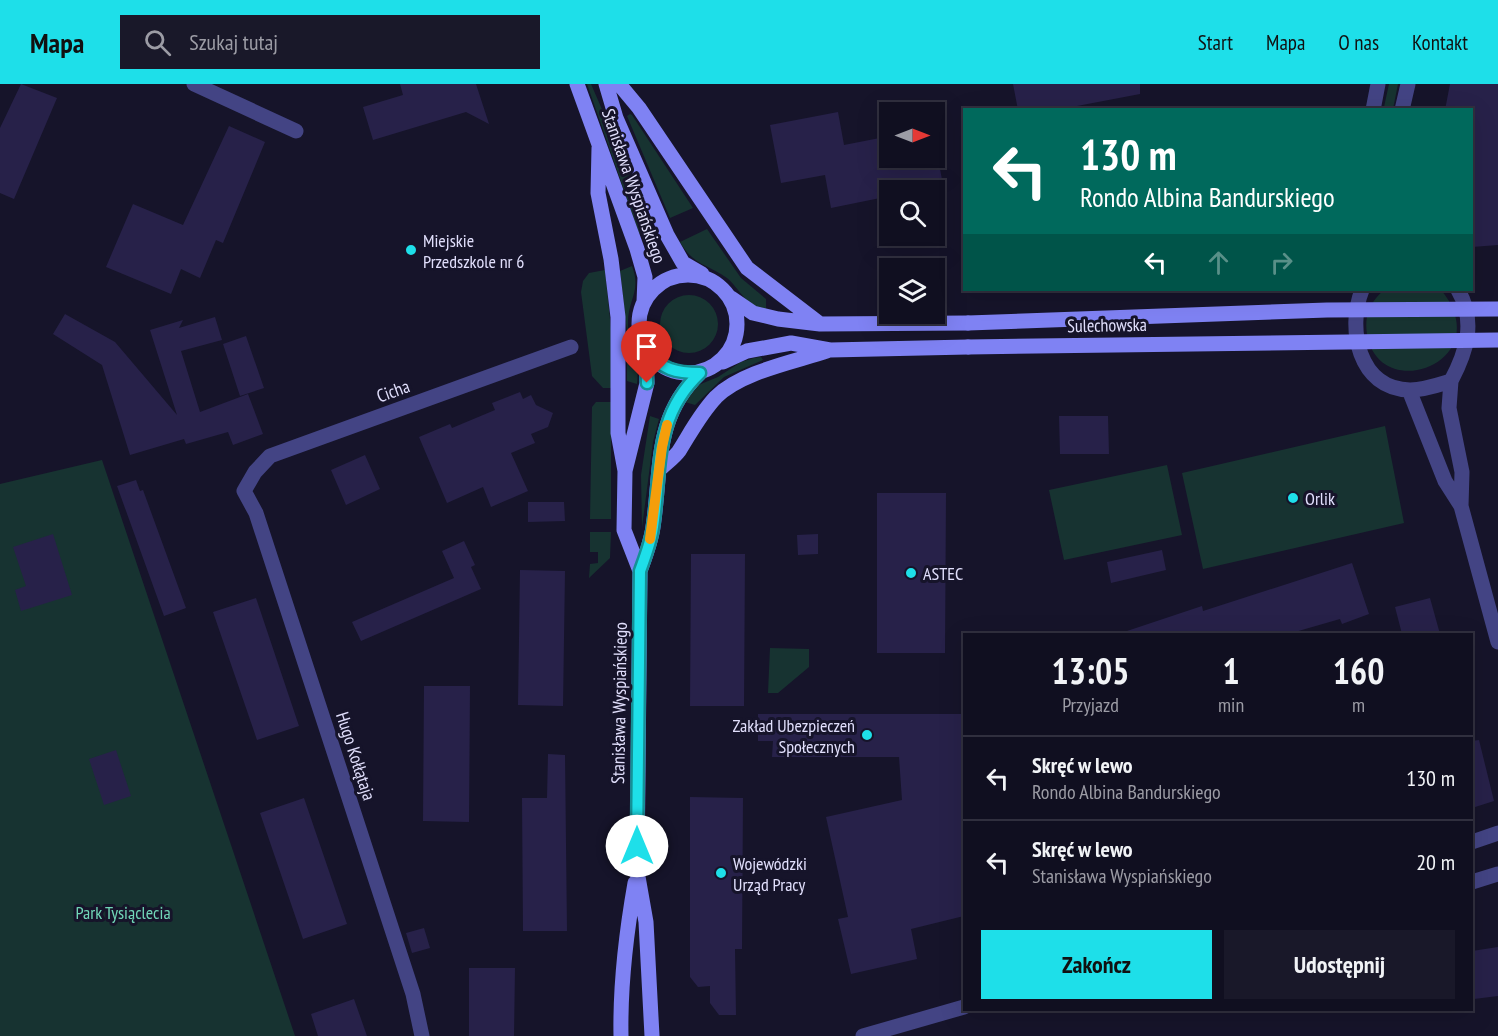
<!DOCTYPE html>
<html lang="pl">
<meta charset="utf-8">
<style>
body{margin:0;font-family:"PT Sans Narrow",sans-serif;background:#191829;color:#f1f3f6;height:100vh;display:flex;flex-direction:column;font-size:22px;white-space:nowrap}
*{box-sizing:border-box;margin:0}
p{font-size:20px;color:#9c9ca5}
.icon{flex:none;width:33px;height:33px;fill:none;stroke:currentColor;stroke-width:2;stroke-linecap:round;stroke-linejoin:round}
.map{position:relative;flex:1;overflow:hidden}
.drawer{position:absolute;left:963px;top:549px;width:510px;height:378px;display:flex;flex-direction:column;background:#100f20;border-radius:0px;box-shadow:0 6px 24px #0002,0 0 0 2px #302f3e}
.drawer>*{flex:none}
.hud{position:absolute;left:963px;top:24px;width:510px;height:183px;border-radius:0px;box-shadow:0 6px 24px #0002,0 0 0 2px #302f3e;background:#00695c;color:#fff;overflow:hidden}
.needle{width:39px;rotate:90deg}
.buttons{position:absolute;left:879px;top:18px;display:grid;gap:12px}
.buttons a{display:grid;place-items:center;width:66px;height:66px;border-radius:0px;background:#100f20;box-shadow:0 6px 24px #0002,0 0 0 2px #302f3e;font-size:30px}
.pin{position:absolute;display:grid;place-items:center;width:51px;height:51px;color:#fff;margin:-62px -26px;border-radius:50% 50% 50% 0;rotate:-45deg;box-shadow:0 0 6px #0007}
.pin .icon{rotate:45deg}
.me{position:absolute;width:66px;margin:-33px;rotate:0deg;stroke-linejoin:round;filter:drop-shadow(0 0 4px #0008)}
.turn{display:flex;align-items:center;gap:21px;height:126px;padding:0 18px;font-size:27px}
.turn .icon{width:78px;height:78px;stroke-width:2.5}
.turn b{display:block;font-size:42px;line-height:51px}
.lanes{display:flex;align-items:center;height:57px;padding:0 18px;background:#0003;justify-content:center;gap:30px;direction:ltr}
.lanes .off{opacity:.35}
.eta{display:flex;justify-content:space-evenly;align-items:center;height:102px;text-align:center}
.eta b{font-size:36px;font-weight:800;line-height:42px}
.action{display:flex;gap:12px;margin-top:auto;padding:12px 18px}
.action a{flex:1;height:69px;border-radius:0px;background:#1edfe9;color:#111;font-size:24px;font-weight:800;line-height:69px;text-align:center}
.action a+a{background:#191829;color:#f1f3f6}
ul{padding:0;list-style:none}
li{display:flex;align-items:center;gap:18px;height:84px;padding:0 18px;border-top:2px solid #302f3e}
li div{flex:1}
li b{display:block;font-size:22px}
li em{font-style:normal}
header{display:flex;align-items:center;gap:36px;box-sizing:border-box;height:84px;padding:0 30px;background:#1edfe9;color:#111}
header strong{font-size:28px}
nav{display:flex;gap:33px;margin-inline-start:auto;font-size:21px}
.search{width:420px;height:54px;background:#191829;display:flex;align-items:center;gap:15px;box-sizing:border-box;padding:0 21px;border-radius:0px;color:#9c9ca5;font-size:22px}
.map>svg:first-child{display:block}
.green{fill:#173331}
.building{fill:#272149}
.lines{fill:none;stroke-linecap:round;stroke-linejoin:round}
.street{stroke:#434484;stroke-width:15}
.secondary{stroke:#7f82f3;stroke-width:15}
.secondary-bridge{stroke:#7f82f3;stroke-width:15}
.route-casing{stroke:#149197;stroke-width:15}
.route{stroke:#1edfe9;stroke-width:10}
.slow{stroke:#f59e0b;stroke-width:10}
.poi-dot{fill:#1edfe9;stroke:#16142a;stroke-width:2}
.labels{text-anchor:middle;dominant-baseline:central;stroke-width:6;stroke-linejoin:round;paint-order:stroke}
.street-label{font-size:18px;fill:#e1dffc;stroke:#16142a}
.poi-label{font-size:18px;fill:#e1dffc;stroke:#16142a;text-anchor:start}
.park-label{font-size:18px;fill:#71d7b8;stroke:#16142a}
</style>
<header>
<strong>Mapa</strong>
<div class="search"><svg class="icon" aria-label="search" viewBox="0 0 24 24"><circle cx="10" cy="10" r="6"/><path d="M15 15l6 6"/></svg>Szukaj tutaj</div>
<nav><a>Start</a><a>Mapa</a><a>O nas</a><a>Kontakt</a></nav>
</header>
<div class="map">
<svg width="1498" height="952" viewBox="0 0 1498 952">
<rect width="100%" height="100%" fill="#16142a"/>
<!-- green -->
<path class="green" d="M 587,0 L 591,0 L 653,143 L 639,149 Z
M 1389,0 L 1398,0 L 1393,25 L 1384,23 Z
M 630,30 L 632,31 L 693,124 L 670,134 L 627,32 Z
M 707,145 L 741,194 L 766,215 L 766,226 C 746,223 740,205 727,194 C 707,180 693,181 680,158 Z
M 632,182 C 642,208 627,216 628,241 C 629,265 640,273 637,300 L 627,297 L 627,248 L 620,187 Z
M 605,186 L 611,245 L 612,304 L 603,304 L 592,292 L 581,208 L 583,197 L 589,189 Z
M 1384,206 L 1442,207 C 1498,278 1379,322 1367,250 C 1364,232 1370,218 1384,206 Z
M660 240a29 29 0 1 1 58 0a29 29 0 1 1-58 0Z
M 754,274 L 761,273 L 763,276 L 724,293 L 695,321 L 685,318 L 696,302 L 718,293 L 741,278 Z
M 596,318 L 611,318 L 611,435 L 590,435 L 592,323 Z
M 650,332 L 659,335 L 653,358 L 642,444 L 641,391 Z
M 1385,342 L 1404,439 L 1203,485 L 1182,389 Z
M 102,376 L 295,952 L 0,952 L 0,400 Z
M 1167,381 L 1182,451 L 1064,476 L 1049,406 Z
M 590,448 L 611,448 L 610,474 L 589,494 L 590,480 L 598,479 L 598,468 L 590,468 Z
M 770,564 L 809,565 L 809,583 L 778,609 L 768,609 Z"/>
<!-- building -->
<path class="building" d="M 21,0 L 57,14 L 14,115 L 0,109 L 0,44 Z
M 400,0 L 476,0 L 489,40 L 466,28 L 373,56 L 363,23 L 403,11 Z
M 1013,0 L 1140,0 L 1140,10 L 1056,26 L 1018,26 Z
M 1450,0 L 1498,0 L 1498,161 L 1472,163 L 1472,26 L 1445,26 Z
M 838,28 L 844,61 L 890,52 L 890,74 L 938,74 L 943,101 L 918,106 L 890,106 L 890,112 L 831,124 L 825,91 L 781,99 L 770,41 Z
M 229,42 L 265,58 L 223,159 L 216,156 L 200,194 L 181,185 L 171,210 L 106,183 L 133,120 L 183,141 Z
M 65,230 L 115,258 L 177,331 L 150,246 L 183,236 L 179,244 L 215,233 L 222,256 L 181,267 L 200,328 L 248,310 L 263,350 L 233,361 L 228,348 L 186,360 L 184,355 L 130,371 L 102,281 L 53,250 Z
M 246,252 L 264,304 L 240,312 L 223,260 Z
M 520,308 L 523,315 L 531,311 L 536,321 L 553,329 L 548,343 L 531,350 L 535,359 L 511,369 L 528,407 L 491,423 L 483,403 L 447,419 L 419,353 L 450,340 L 452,344 L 495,326 L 492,319 Z
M 1059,332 L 1108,332 L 1109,370 L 1060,370 Z
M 365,371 L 380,405 L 346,421 L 331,386 Z
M 136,396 L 140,407 L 143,406 L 186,524 L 164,532 L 117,402 Z
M 877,409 L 946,409 L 945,569 L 877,569 Z
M 528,418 L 564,418 L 565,437 L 528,438 Z
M 53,450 L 72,511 L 21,527 L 15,506 L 26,502 L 13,463 Z
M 818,450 L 818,470 L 798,471 L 797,451 Z
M 464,457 L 475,481 L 471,483 L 481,505 L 361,557 L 352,538 L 454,494 L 442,467 Z
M 1162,466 L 1166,486 L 1111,499 L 1107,478 Z
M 691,470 L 745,470 L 744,622 L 690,622 Z
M 1352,479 L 1369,530 L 1342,540 L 1340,535 L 1288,550 L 1128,550 L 1127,547 L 1202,522 L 1203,527 Z
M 520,486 L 565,487 L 563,622 L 518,621 Z
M 256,514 L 299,642 L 257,656 L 213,528 Z
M 1430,514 L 1440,550 L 1402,550 L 1395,523 Z
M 424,602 L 470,602 L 469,738 L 423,737 Z
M 758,630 L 964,630 L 964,832 L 911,845 L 917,875 L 851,890 L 838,835 L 848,833 L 826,733 L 902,716 L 899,673 L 772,673 L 773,657 L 758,657 Z
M 1479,656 L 1494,717 L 1472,724 L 1472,657 Z
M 116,666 L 131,712 L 104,721 L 89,675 Z
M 548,670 L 565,671 L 567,847 L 523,847 L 522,714 L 547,714 Z
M 690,713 L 743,714 L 742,865 L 735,865 L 736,931 L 719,931 L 710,919 L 710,902 L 698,903 L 690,893 Z
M 304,714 L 347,840 L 303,855 L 260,729 Z
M 424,844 L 430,864 L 412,869 L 406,849 Z
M 1498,863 L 1498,912 L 1474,915 L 1472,867 Z
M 469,884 L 515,884 L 514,952 L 469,952 Z
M 354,915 L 367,952 L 318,952 L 311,930 Z"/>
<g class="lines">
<!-- street -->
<path class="street" d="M 194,0 L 296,47
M 1373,26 L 1378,0
M 1402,26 L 1408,0
M 1362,206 C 1347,244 1358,305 1410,306 C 1424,306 1438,301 1451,297 C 1467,267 1476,237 1458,206
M 1451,297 L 1449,324 L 1462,388 L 1461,422
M 1409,306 L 1445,397 L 1461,422 L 1498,558
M 1472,758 L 1498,749
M 1472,798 L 1498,790
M 422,952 L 413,910 L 256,429 L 244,407 L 255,388 L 270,372 L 571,263
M 863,952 L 964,923"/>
<!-- secondary -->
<path class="secondary" d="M 577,0 L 637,165 L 645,193 L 644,218
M 606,0 L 616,34 L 667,151 L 683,179 L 702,190
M 619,0 L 639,24 L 747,184 L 820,240
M 599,64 L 598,109 L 611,175 L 618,233 L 618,349 L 625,387
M639 240a49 49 0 1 1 98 0a49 49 0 1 1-98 0Z
M 731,214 L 753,229 L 778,235 L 820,240 L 968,239
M 723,278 L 747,267 L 791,259 L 830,266 L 968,263
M 659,386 C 665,380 674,374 679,367 C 691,348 700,330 716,313 C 741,288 794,278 827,267
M 640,487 L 624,446 L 625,387 L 647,299 L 646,266
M 621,952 C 620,900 626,850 635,799
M 652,952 L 646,838 L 637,787 L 640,487 C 645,473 651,458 653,443 C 662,385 653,333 700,289"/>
<!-- secondary-bridge -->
<path class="secondary-bridge" d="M 968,239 L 1327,226 L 1498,225
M 968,263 L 1498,256"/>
</g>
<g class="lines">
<!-- route casing -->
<g class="route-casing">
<path id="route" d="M 637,762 L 640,487 C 645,473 651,458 653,443 C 662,385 653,333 700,289 C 676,289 662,286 646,266 L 647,299"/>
</g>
<!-- route -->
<use href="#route" class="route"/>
<!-- slow -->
<path class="slow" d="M 650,455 L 662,363 L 667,341"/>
</g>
<!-- markers -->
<g class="poi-dot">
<circle cx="411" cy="166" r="6"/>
<circle cx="1293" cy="414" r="6"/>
<circle cx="911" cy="489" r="6"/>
<circle cx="867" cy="651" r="6"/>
<circle cx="721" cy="789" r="6"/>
</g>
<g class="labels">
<!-- street labels -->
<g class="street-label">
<text transform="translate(634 102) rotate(71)">Stanisława Wyspiańskiego</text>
<text transform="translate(1107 241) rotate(-1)">Sulechowska</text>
<text transform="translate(393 307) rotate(-20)">Cicha</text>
<text transform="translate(619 619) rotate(-89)">Stanisława Wyspiańskiego</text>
<text transform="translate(356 672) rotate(72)">Hugo Kołłątaja</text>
</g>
<!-- poi labels -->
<g class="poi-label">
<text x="423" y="156">Miejskie<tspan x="423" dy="21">Przedszkole nr 6</tspan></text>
<text x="1305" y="414">Orlik</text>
<text x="923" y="489">ASTEC</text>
<text x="855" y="641" text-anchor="end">Zakład Ubezpieczeń<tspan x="855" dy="21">Społecznych</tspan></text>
<text x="733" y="779">Wojewódzki<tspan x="733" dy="21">Urząd Pracy</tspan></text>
</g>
<!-- park labels -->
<g class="park-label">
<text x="123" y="828">Park Tysiąclecia</text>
</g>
</g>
</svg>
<div class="buttons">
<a><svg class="needle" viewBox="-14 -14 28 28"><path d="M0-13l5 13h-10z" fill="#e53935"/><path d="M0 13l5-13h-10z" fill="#9c9ca5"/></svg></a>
<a><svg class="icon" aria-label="search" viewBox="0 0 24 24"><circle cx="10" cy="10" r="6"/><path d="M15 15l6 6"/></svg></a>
<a><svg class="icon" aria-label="layers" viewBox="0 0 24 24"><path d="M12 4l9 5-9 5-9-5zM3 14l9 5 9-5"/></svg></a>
</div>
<div class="pin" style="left:647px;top:299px;background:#d93025"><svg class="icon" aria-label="arrive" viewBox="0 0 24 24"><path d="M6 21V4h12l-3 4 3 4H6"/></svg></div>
<svg class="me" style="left:637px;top:762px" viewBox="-20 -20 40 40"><circle r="19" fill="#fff"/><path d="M0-13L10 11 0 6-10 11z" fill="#1edfe9"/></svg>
<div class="hud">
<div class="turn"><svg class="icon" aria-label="left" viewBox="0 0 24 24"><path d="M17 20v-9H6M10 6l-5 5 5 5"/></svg><div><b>130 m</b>Rondo Albina Bandurskiego</div></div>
<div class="lanes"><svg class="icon" aria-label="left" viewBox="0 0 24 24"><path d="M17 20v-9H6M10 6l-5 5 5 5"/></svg><svg class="icon off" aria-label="ahead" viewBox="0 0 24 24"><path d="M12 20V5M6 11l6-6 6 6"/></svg><svg class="icon off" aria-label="right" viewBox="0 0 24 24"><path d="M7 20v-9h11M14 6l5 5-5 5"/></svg></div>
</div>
<section class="drawer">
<div class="eta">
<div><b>13:05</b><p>Przyjazd</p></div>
<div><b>1</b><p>min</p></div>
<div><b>160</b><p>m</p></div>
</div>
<ul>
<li><svg class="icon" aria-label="left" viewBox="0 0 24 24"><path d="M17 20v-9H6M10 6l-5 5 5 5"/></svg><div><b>Skręć w lewo</b><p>Rondo Albina Bandurskiego</p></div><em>130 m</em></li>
<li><svg class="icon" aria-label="left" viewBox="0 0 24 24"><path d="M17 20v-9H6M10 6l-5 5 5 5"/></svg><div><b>Skręć w lewo</b><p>Stanisława Wyspiańskiego</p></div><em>20 m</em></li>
</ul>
<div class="action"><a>Zakończ</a><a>Udostępnij</a></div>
</section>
</div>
